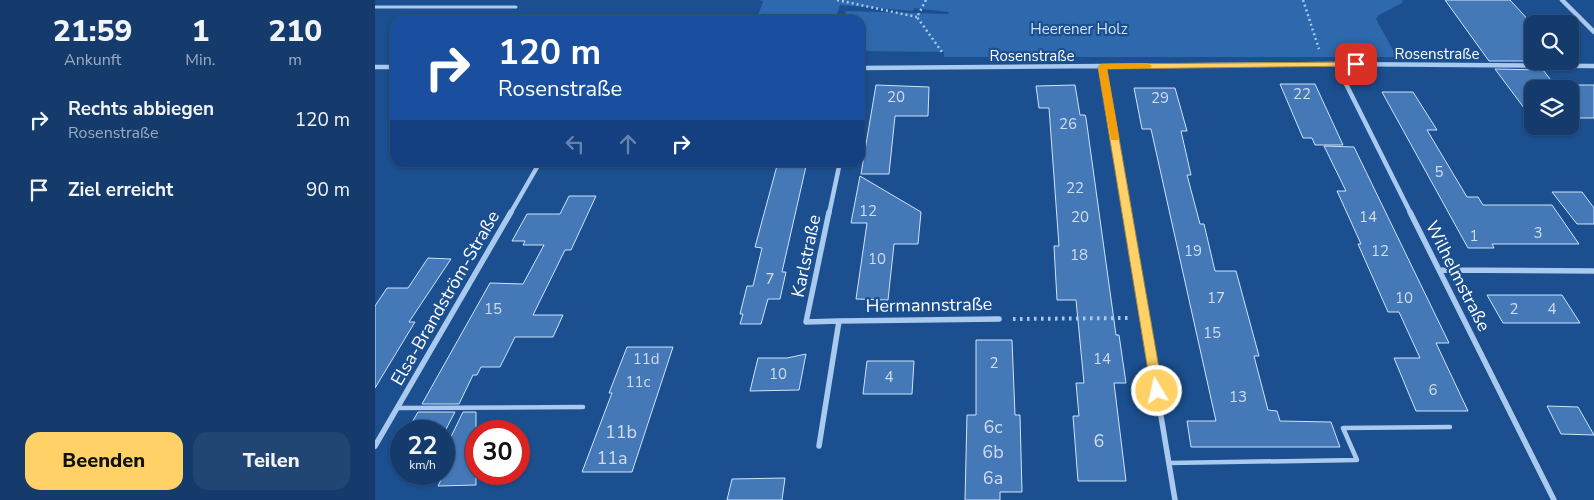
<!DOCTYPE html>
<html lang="de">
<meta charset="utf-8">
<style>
body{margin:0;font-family:"Nunito Sans",sans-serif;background:#214673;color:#f1f3f6;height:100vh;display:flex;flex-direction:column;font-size:19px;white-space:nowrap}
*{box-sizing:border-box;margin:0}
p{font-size:16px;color:#9dadc1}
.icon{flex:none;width:28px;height:28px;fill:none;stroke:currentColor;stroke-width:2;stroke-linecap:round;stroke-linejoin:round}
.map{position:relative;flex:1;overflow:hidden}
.panel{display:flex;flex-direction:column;background:#143b6b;width:375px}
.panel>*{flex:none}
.guide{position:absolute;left:15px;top:15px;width:475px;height:152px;border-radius:15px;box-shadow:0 1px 4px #0004,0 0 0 1px #33557e;background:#1a4fa0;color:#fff;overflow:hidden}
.controls{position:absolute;left:1149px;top:15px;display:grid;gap:10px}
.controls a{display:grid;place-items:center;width:55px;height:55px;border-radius:10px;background:#143b6b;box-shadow:0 1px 4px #0004,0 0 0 1px #33557e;font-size:25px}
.speed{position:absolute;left:15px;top:420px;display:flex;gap:10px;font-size:25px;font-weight:700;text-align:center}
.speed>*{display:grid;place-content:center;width:65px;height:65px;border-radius:50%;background:#143b6b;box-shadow:0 1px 4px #0004,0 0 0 1px #33557e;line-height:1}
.speed small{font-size:12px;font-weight:400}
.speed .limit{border:8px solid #d22;background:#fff;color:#111}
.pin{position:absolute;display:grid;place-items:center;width:42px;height:42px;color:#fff;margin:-21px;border-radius:10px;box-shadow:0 2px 8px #0006}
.me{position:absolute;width:55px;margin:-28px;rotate:351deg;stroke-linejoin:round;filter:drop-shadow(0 0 4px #0008)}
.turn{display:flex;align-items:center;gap:18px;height:105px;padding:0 25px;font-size:22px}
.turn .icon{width:65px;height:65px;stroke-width:2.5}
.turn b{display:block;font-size:35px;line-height:42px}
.lanes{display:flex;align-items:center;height:48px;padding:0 25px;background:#0003;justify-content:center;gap:25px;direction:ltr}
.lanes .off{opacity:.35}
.eta{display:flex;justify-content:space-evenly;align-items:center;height:85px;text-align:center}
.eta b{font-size:30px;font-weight:800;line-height:35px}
.button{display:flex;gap:10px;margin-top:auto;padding:10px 25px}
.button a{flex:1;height:58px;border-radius:15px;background:#ffd166;color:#111;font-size:20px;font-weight:800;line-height:58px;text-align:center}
.button a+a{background:#214673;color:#f1f3f6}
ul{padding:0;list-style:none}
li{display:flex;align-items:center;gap:15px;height:70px;padding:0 25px}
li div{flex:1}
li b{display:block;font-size:19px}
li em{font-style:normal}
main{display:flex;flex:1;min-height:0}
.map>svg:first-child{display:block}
.green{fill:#2e69ad}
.building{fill:#4478b7;stroke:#cfe3fa}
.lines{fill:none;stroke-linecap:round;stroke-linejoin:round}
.path-far1{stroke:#a9c9ee;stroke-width:2.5;stroke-dasharray:2 3;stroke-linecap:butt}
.path{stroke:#a9c9ee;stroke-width:4;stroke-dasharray:2.5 4.5;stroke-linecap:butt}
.service-far1{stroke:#a9c9ee;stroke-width:3}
.service{stroke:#a9c9ee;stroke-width:4.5}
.minor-far1{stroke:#a9c9ee;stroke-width:4.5}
.minor{stroke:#a9c9ee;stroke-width:5.5}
.route{fill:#ffd166;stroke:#a68842}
.slow{fill:#f59e0b}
.labels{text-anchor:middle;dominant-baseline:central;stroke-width:4.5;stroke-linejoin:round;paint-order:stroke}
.far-park-label{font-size:15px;fill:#cfe3fa;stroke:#1b4f8f}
.far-street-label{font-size:15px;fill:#fff;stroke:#1b4f8f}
.number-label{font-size:15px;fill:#d0dded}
.street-label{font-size:18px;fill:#fff;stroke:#1b4f8f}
.near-number-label{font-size:18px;fill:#d0dded}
</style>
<main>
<section class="panel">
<div class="eta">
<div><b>21:59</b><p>Ankunft</p></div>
<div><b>1</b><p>Min.</p></div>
<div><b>210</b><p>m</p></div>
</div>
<ul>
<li><svg class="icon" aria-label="right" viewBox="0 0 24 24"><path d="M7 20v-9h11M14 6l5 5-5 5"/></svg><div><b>Rechts abbiegen</b><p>Rosenstraße</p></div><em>120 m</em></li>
<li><svg class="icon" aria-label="arrive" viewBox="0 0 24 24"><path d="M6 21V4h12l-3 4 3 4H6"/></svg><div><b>Ziel erreicht</b></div><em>90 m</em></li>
</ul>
<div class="button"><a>Beenden</a><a>Teilen</a></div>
</section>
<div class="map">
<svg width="1219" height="500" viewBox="0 0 1219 500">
<rect width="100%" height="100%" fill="#1b4f8f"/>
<!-- green -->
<path class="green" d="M 385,0 L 1028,0 L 1027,3 L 1004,15 L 1001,19 L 1022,57 L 569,57 L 569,52 L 485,51 L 485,20 L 468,20 L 471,11 L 573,14 L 574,12 L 539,8 L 538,11 L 465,5 L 460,20 L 381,20 L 388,2 Z"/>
<!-- building -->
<path class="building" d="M 1070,0 L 1135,0 L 1158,25 L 1158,61 L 1161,61 L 1114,61 Z
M 1120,69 L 1168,70 L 1183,89 L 1158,89 L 1158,120 Z
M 905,84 L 940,84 L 968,145 L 940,145 L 937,138 L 928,138 Z
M 501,85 L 554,87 L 553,116 L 520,116 L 514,174 L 486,174 Z
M 700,85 L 705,115 L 710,115 L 711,118 L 741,335 L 744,335 L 751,383 L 739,383 L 751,481 L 703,481 L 698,416 L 704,416 L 701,383 L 709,383 L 701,300 L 682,300 L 679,246 L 684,246 L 674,108 L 664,108 L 661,86 Z
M 1195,85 L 1219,85 L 1219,118 L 1195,118 Z
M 759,88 L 800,88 L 812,131 L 806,131 L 816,175 L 812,175 L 825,224 L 829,224 L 840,271 L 861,271 L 884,356 L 879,356 L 893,410 L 902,411 L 905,421 L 956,422 L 965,447 L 816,447 L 812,421 L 841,421 L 776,129 L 767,129 Z
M 1007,92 L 1038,92 L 1062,130 L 1052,130 L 1092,197 L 1103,197 L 1108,205 L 1177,205 L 1204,244 L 1117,244 L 1119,248 L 1093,248 Z
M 949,146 L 979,147 L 1074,343 L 1061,343 L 1093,411 L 1041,411 L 1019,358 L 1045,358 L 1024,312 L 1013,312 L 983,244 L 986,244 L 962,191 L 971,191 Z
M 403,162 L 432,162 L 407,272 L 411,272 L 405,299 L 393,299 L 386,324 L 365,324 L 368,314 L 365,314 L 372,286 L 378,286 L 387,248 L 380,247 Z
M 485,176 L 546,212 L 543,244 L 519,244 L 513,300 L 481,299 L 492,223 L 476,223 Z
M 1177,192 L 1207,192 L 1219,208 L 1219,224 L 1202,224 Z
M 194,196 L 221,196 L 196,250 L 190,250 L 158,315 L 188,315 L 178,337 L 140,337 L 125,367 L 106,367 L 102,375 L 98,375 L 84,404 L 47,404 L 115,283 L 148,284 L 169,245 L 148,245 L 150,241 L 137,241 L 152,214 L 185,214 Z
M 53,258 L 76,259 L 34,322 L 40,322 L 0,388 L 0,306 L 12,288 L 33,288 Z
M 1112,295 L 1187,295 L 1205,323 L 1128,323 Z
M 601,340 L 637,340 L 640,415 L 645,415 L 647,492 L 625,492 L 625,500 L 590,500 L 592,415 L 601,415 Z
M 252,347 L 298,347 L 257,472 L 207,472 L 237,393 L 234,393 Z
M 431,354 L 424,390 L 375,391 L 383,358 L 412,358 Z
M 492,361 L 539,361 L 537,394 L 488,394 Z
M 1172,406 L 1203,407 L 1219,435 L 1186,434 Z
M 43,412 L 80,412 L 70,431 L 32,431 Z
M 88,412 L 101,412 L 101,485 L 63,486 L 71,470 L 69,470 L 69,451 Z
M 410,478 L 407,500 L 352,500 L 357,479 Z"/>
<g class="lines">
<!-- path-far1 -->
<path class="path-far1" d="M 462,0 L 542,17
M 551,0 L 542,17 L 567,52
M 928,0 L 944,49"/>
<!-- path -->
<path class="path" d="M 638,319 L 754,318"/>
<!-- service-far1 -->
<path class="service-far1" d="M 0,7 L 141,7"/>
<!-- service -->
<path class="service" d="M 22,408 L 208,407
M 794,463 L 982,460 L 968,428 L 1075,427"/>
<!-- minor-far1 -->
<path class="minor-far1" d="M 1187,0 L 1219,32
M 961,64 L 1036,214
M 0,67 L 20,67
M 727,67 L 752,214
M 485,68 L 961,64 L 1219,66
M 135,214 L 165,162
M 454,214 L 465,162"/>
<!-- minor -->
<path class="minor" d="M 454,212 L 431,322 L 464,321
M 752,212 L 800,500
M 1035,212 L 1179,500
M 1065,270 L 1219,271
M 0,446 L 136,212
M 444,446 L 464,321 L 624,319"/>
</g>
<!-- route -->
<path class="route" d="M 981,62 L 984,63 L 984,66 L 732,69 L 788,391 L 787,395 L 782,397 L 777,395 L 723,67 L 727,64 Z"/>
<!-- slow -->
<path class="slow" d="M 772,63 L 777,66 L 775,68 L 732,69 L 744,137 L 743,140 L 736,140 L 723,67 L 727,64 Z"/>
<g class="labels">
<!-- far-park labels -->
<g class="far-park-label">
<text x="704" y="29">Heerener Holz</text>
</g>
<!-- far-street labels -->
<g class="far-street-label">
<text x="1062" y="54">Rosenstraße</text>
<text x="657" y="56">Rosenstraße</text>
</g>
<!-- number labels -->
<g class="number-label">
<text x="927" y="94">22</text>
<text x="521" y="97">20</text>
<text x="785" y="98">29</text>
<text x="693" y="124">26</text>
<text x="1064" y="172">5</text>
<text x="700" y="188">22</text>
<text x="493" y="211">12</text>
<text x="705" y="217">20</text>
<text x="993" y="217">14</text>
<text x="1163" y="233">3</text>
<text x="1099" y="236">1</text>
<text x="818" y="251">19</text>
<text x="1005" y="251">12</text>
<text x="704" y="255">18</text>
<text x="502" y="259">10</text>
<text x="395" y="279">7</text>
<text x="841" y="298">17</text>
<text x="1029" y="298">10</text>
<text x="118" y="309">15</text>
<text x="1139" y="309">2</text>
<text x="1177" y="309">4</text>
<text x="837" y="333">15</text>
<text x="271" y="359">11d</text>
<text x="727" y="359">14</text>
<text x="619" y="363">2</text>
<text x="403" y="374">10</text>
<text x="514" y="377">4</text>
<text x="263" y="382">11c</text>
<text x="1058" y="390">6</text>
<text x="863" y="397">13</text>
</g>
<!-- street labels -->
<g class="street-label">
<text transform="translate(431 256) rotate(-78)">Karlstraße</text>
<text transform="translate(1083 276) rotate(63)">Wilhelmstraße</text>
<text transform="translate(70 298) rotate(-60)">Elsa-Brandström-Straße</text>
<text transform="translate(554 305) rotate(-1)">Hermannstraße</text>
</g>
<!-- near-number labels -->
<g class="near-number-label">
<text x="618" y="427">6c</text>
<text x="246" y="432">11b</text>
<text x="724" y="441">6</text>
<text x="618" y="452">6b</text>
<text x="237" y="458">11a</text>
<text x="618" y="478">6a</text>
</g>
</g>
</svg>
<div class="controls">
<a><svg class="icon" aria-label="search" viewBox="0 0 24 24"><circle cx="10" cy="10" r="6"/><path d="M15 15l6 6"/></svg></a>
<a><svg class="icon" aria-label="layers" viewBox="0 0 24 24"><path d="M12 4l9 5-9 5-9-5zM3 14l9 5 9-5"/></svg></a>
</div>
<div class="speed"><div>22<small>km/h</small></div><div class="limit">30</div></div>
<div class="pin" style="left:981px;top:64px;background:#d93025"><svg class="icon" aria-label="arrive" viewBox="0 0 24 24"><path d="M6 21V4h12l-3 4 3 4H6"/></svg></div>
<svg class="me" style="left:782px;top:391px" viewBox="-20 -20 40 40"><circle r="17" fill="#ffd166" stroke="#fff" stroke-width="3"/><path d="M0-11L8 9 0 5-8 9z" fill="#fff"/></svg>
<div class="guide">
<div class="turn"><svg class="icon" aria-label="right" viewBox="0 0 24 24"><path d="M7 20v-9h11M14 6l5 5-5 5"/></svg><div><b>120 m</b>Rosenstraße</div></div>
<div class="lanes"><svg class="icon off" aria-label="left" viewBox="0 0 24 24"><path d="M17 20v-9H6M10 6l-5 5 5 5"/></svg><svg class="icon off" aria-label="ahead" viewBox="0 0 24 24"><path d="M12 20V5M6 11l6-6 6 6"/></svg><svg class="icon" aria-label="right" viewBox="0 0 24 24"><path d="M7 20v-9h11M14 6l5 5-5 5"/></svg></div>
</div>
</div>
</main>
